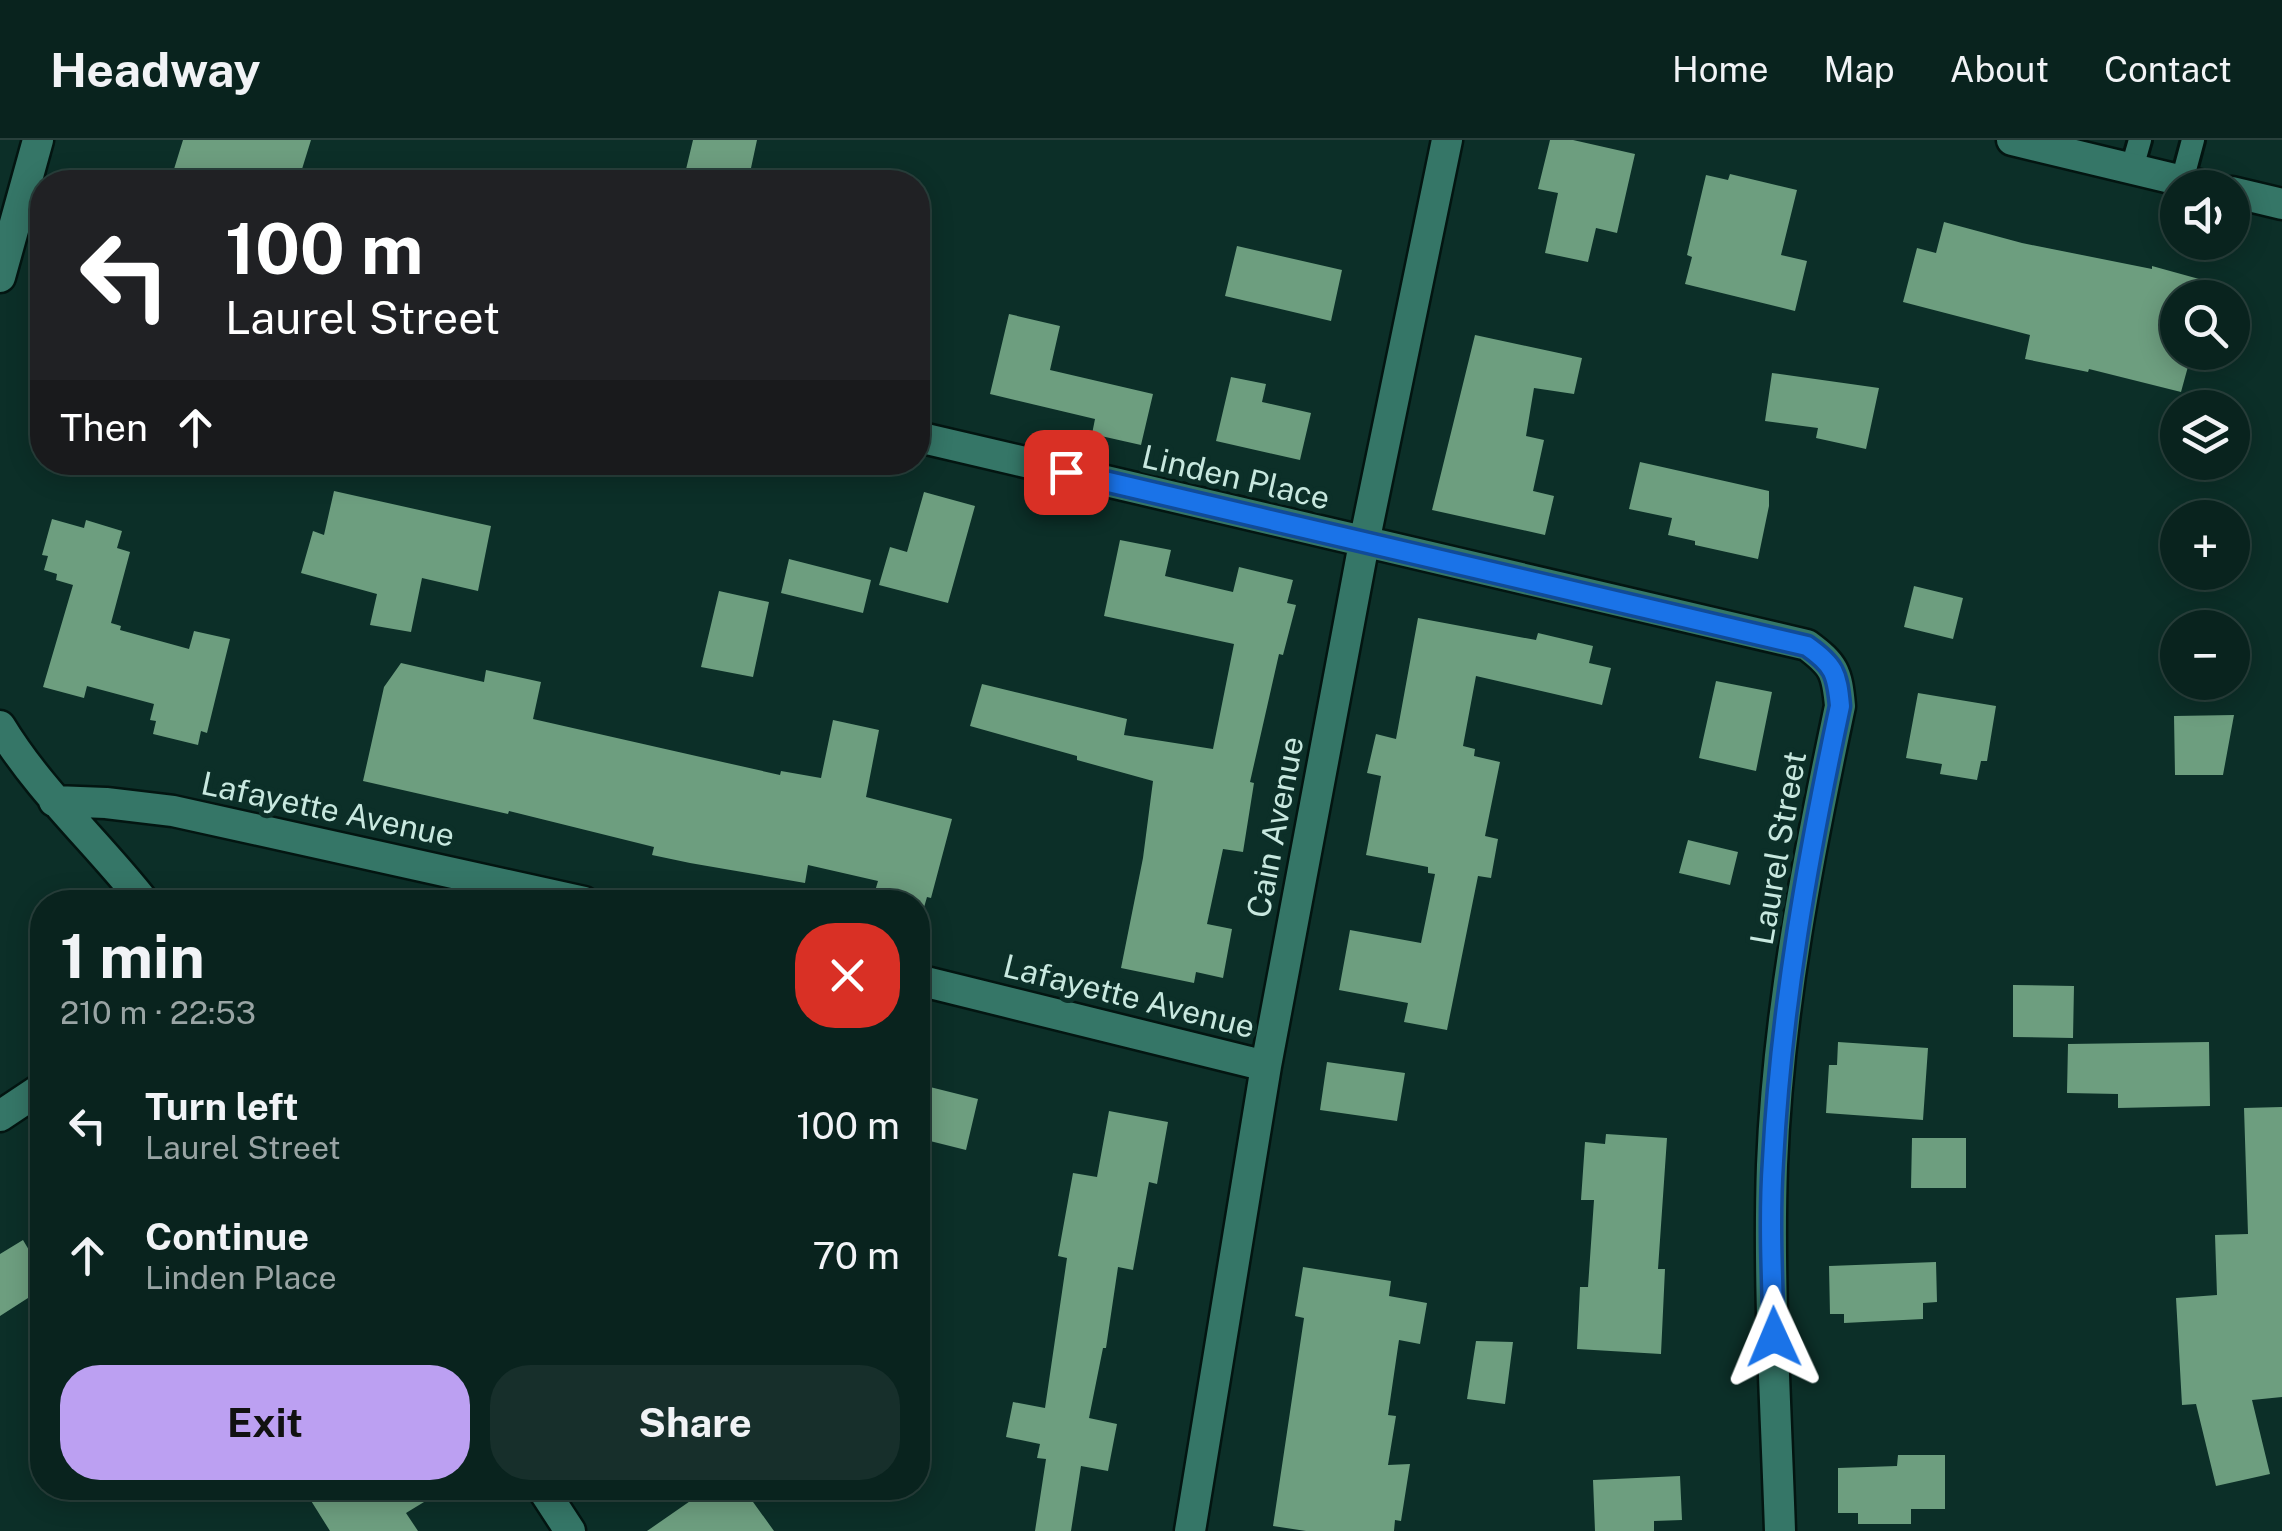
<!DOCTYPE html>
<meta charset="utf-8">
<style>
body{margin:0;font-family:"Public Sans",sans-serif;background:#172f2b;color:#f1f3f6;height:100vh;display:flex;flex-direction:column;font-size:38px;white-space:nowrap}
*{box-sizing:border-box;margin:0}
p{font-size:32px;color:#99a4a4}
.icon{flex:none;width:55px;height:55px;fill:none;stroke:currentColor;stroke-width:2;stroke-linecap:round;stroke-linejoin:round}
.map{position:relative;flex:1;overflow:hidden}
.details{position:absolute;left:30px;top:750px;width:900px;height:610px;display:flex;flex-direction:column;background:#09231e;border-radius:40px;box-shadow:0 5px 25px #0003,0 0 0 2px #29403c}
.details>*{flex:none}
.banner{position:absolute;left:30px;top:30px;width:900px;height:305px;border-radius:40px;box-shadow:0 5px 25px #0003,0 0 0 2px #29403c;background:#202124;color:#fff;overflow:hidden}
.controls{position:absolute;left:2160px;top:30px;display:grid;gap:20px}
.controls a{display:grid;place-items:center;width:90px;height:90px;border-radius:50%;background:#09231e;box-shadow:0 5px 25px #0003,0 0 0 2px #29403c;font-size:50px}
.pin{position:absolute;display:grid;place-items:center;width:85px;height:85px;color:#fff;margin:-42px;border-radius:20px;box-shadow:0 5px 15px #0006}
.me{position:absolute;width:110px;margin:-55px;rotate:359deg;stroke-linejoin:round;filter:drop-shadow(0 0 8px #0008)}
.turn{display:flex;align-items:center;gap:35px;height:210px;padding:0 30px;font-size:45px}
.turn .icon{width:130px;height:130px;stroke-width:2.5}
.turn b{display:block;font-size:70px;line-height:85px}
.then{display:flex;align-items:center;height:95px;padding:0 30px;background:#0003;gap:20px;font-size:38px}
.round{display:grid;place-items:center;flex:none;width:105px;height:105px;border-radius:40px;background:#172f2b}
.overview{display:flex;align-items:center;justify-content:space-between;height:170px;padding:0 30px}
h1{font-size:60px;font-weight:700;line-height:75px}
.primary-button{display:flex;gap:20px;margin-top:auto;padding:20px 30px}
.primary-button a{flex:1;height:115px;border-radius:40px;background:#bca0f2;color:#111;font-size:40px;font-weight:700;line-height:115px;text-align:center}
.primary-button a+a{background:#172f2b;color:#f1f3f6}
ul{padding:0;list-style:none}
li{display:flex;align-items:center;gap:30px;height:130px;padding:0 30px}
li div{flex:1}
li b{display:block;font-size:38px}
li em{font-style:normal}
header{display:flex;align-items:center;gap:60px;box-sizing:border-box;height:140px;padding:0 50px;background:#09231e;border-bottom:2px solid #29403c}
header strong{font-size:48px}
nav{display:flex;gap:55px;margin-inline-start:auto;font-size:35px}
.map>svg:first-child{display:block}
.building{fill:#6d9e7f}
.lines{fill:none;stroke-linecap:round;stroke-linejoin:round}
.lane-casing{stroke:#031511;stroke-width:28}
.street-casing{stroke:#031511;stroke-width:35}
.secondary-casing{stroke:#031511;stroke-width:35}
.lane{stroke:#357667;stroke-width:22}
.street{stroke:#357667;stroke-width:30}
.secondary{stroke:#357667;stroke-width:30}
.route-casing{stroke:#114b97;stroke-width:25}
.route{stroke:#1a73e8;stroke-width:18}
.labels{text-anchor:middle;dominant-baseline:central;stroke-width:10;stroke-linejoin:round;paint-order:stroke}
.street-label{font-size:32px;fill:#c8e8df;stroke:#0c2f28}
</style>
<header>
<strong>Headway</strong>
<nav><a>Home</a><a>Map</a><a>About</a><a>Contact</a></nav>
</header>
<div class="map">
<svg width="2282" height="1391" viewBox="0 0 2282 1391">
<rect width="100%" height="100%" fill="#0c2f28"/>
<!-- building -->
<path class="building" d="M 183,0 L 311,0 L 298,42 L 170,42 Z
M 693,0 L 757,0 L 748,42 L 683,42 Z
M 1550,0 L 1573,0 L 1635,14 L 1617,93 L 1596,88 L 1588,122 L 1545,113 L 1558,53 L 1538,49 Z
M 1730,34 L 1797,50 L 1781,115 L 1807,121 L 1795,171 L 1685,144 L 1692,117 L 1687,115 L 1706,35 L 1728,40 Z
M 1944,82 L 2022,103 L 2152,129 L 2152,126 L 2210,142 L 2206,158 L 2178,158 L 2178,212 L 2192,212 L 2181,252 L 2089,229 L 2088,232 L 2025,219 L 2030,195 L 1903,162 L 1917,108 L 1936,113 Z
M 1237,106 L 1342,130 L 1331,181 L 1225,156 Z
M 1009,174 L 1060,186 L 1050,230 L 1153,254 L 1141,305 L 1092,294 L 1095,279 L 990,254 Z
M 1475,195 L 1582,218 L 1574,254 L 1534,248 L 1526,296 L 1544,300 L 1533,351 L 1554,356 L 1545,395 L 1432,370 Z
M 1772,233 L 1879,248 L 1866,309 L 1816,298 L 1818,288 L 1765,281 Z
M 1231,237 L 1266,244 L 1262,262 L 1311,273 L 1300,320 L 1216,301 Z
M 1640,322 L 1769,351 L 1769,366 L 1758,419 L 1695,405 L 1695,401 L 1668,395 L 1672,378 L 1629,369 Z
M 334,351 L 491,386 L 478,451 L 422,438 L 411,492 L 370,485 L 377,454 L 301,433 L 313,391 L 324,395 Z
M 924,352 L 975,366 L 948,463 L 879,445 L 890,407 L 907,412 Z
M 52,379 L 84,388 L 86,380 L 122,391 L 117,408 L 130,412 L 111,483 L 121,486 L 120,490 L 189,509 L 194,491 L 230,499 L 207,593 L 201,591 L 198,605 L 153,594 L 156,581 L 150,580 L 154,564 L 87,546 L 84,558 L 43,547 L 73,445 L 56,440 L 57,434 L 44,430 L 48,416 L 42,415 Z
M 1120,400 L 1171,410 L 1165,436 L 1233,452 L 1239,427 L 1293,440 L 1287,463 L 1296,465 L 1283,515 L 1279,514 L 1250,642 L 1254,643 L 1243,712 L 1223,709 L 1207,784 L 1232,789 L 1223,838 L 1196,832 L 1194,843 L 1121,828 L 1143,718 L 1153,641 L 1077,620 L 1077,616 L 970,586 L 982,544 L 1127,579 L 1124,595 L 1213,609 L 1234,504 L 1104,476 Z
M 789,419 L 871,440 L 863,473 L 781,453 Z
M 1914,446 L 1963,458 L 1953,499 L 1904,487 Z
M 719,451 L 769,462 L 753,537 L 701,527 Z
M 1418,478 L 1536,500 L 1538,493 L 1593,506 L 1589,523 L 1611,528 L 1602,565 L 1476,536 L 1463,606 L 1475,609 L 1474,616 L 1500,622 L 1485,696 L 1498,699 L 1491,738 L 1478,736 L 1447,890 L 1404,882 L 1408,863 L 1339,850 L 1350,790 L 1421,803 L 1435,734 L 1428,733 L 1428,727 L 1366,715 L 1381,636 L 1367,633 L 1376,594 L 1396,599 Z
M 401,523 L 484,542 L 486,530 L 541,542 L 533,579 L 780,635 L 781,631 L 821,638 L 833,580 L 879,590 L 866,657 L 952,679 L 931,758 L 927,757 L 923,771 L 918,770 L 918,762 L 889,762 L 873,758 L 878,741 L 808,725 L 805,743 L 690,723 L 652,715 L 654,707 L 509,671 L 508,674 L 363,641 L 384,547 Z
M 1716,541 L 1772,552 L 1756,631 L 1699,618 Z
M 1918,553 L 1996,566 L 1987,621 L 1981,621 L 1977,640 L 1940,634 L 1942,624 L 1906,618 Z
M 2234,575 L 2223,635 L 2175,635 L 2174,576 Z
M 1688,700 L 1738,712 L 1730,745 L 1679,733 Z
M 2013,845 L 2074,846 L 2073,898 L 2013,897 Z
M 1838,902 L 1928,908 L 1923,980 L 1826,973 L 1829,925 L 1837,925 Z
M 2209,902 L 2210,966 L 2118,968 L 2118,954 L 2067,953 L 2068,904 Z
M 1327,922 L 1405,933 L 1397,981 L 1320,970 Z
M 918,944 L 978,959 L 966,1010 L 918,998 Z
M 2282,967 L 2282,1257 L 2252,1260 L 2270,1334 L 2216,1346 L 2196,1264 L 2182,1265 L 2176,1158 L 2217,1155 L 2215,1095 L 2248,1094 L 2244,968 Z
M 1109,971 L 1168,982 L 1157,1044 L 1149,1042 L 1133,1130 L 1118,1127 L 1106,1208 L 1103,1208 L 1089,1278 L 1117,1284 L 1108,1331 L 1081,1326 L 1071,1391 L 1035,1391 L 1046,1319 L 1037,1318 L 1040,1304 L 1006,1297 L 1013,1262 L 1045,1268 L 1067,1118 L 1058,1116 L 1073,1033 L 1097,1037 Z
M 1606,994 L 1667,998 L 1658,1129 L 1665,1129 L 1661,1214 L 1577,1209 L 1580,1147 L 1588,1147 L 1594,1060 L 1581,1060 L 1585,1002 L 1605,1004 Z
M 1912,998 L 1966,998 L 1966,1048 L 1911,1048 Z
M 23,1100 L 42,1132 L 42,1149 L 0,1176 L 0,1114 Z
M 1936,1122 L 1937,1162 L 1923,1163 L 1923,1179 L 1844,1183 L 1844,1174 L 1830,1174 L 1829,1126 Z
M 1303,1127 L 1391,1141 L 1389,1156 L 1427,1163 L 1420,1204 L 1399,1200 L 1388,1275 L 1396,1276 L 1388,1325 L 1410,1324 L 1401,1381 L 1395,1380 L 1394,1391 L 1306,1391 L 1273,1386 L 1304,1178 L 1295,1176 Z
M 1476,1201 L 1513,1202 L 1505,1264 L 1467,1259 Z
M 1898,1315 L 1945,1315 L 1945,1369 L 1911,1369 L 1911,1384 L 1858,1384 L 1858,1373 L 1838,1373 L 1838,1328 L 1897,1326 Z
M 1680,1336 L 1682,1380 L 1654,1381 L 1654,1391 L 1595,1391 L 1593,1340 Z
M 303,1348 L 447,1348 L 406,1373 L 418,1391 L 330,1391 Z
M 709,1348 L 743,1348 L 774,1391 L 647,1391 Z"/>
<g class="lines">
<!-- lane casing -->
<g class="lane-casing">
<path id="lane" d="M 2132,28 L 2140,0
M 2182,41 L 2193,0"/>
</g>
<!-- street casing -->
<g class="street-casing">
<path id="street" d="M 0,137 L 38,0
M 918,297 L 1807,505 C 1834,525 1837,532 1840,566 C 1808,717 1778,870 1772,1025 C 1768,1147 1776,1269 1780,1391
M 0,586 C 40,652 97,702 144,762
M 54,661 L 106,663 L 173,671 L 584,762
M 918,840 L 1266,926
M 0,976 L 42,948
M 542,1348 L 570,1391
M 1190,1391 L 1266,926 L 1364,403 L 1447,0"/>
</g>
<!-- secondary casing -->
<g class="secondary-casing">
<path id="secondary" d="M 2012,0 L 2212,48
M 2232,52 L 2282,64"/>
</g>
<!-- lane -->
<use href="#lane" class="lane"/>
<!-- street -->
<use href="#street" class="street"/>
<!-- secondary -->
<use href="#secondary" class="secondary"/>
</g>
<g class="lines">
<!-- route casing -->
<g class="route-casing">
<path id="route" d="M 1066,332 L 1807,506 C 1834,525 1837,533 1840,566 C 1808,716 1781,867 1773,1021 C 1769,1079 1772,1138 1774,1197"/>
</g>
<!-- route -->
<use href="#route" class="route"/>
</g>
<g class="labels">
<!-- street labels -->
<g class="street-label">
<text transform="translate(1236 337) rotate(13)">Linden Place</text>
<text transform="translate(328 669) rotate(12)">Lafayette Avenue</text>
<text transform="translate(1275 687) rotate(-79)">Cain Avenue</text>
<text transform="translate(1778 708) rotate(-80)">Laurel Street</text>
<text transform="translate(1129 856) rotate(14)">Lafayette Avenue</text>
</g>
</g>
</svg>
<div class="controls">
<a><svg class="icon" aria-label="sound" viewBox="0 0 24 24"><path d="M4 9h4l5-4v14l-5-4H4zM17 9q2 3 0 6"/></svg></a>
<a><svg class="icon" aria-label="search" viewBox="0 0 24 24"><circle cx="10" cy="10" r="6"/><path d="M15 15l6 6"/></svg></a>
<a><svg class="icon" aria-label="layers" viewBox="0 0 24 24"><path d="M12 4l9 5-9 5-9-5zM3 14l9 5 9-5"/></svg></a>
<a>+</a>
<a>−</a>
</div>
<div class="pin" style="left:1066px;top:332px;background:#d93025"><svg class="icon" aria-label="arrive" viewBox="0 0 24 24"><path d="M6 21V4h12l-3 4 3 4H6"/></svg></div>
<svg class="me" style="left:1774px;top:1197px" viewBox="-20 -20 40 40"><path d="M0-17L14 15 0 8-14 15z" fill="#1a73e8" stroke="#fff" stroke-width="4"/></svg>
<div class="banner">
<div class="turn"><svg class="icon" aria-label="left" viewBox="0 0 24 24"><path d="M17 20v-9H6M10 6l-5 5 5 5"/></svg><div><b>100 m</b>Laurel Street</div></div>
<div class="then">Then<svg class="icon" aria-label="ahead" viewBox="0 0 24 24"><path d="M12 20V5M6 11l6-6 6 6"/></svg></div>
</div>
<section class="details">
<div class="overview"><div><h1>1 min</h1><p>210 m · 22:53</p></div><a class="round" style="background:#d93025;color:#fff"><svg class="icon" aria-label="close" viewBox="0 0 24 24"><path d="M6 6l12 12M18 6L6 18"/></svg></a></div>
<ul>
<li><svg class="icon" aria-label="left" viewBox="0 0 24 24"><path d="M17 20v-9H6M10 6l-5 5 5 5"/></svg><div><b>Turn left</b><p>Laurel Street</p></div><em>100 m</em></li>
<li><svg class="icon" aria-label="ahead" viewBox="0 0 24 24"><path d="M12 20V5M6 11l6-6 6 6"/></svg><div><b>Continue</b><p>Linden Place</p></div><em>70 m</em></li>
</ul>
<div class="primary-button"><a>Exit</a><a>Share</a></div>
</section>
</div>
